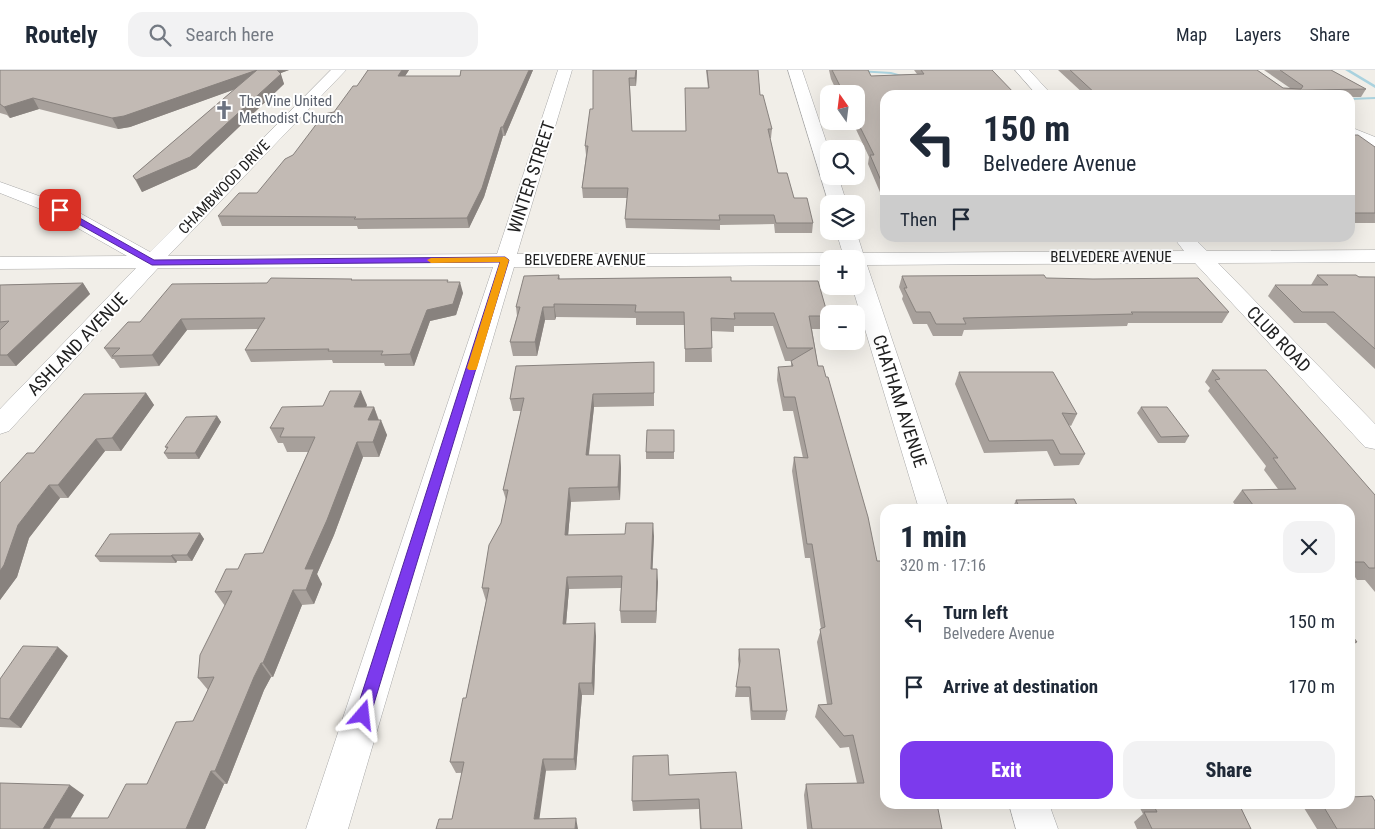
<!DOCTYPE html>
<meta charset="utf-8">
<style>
body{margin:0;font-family:"Roboto Condensed",sans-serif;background:#f2f2f3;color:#1f2937;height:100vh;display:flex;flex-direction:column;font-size:19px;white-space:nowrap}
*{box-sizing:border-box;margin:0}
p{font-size:16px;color:#747a83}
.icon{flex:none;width:28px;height:28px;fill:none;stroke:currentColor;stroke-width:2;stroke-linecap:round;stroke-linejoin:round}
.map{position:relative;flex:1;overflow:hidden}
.details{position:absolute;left:880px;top:434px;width:475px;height:305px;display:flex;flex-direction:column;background:#fff;border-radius:15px;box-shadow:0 5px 20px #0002}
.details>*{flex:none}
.top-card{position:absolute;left:880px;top:20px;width:475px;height:152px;border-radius:15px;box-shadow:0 5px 20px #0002;background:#fff;color:#1f2937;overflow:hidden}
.needle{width:32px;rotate:346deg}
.fabs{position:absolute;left:820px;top:15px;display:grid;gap:10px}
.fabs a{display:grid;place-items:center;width:45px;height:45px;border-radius:10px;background:#fff;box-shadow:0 5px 20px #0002;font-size:25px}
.pin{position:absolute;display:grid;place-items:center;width:42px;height:42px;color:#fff;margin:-21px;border-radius:10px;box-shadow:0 2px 8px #0006}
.me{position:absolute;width:55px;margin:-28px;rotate:17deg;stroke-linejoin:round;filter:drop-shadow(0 0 4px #0008)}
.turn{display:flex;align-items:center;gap:18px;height:105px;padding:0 20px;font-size:22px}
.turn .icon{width:65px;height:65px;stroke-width:2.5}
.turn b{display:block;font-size:35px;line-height:42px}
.then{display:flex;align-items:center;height:48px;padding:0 20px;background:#0003;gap:10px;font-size:19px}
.round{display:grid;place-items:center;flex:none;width:52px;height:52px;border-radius:15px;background:#f2f2f3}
.head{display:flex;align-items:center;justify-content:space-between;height:85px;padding:0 20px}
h1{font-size:30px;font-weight:800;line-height:38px}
.button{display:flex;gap:10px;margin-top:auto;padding:10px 20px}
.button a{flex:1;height:58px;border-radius:15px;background:#7c3aed;color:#fff;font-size:20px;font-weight:800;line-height:58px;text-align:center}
.button a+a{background:#f2f2f3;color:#1f2937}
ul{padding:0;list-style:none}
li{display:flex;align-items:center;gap:15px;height:65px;padding:0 20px}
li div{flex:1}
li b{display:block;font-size:19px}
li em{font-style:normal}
header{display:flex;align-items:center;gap:30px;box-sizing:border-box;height:70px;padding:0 25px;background:#fff;border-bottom:1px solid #e0e1e3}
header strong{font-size:24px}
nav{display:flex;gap:28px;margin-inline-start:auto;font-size:18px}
.search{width:350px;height:45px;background:#f2f2f3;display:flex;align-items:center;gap:12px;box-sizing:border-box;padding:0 18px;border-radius:15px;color:#747a83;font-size:19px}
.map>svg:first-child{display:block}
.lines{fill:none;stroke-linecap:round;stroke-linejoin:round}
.stream{fill:#aad2de;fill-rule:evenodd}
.minor-casing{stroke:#a8a8a8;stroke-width:1}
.minor{fill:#fff;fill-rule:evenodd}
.wall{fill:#a7a09b}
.shaded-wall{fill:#88827e}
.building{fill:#c2bab4;stroke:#88827e}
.route{fill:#7c3aed;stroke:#51269a}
.slow{fill:#f59e0b}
.labels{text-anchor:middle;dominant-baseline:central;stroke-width:4;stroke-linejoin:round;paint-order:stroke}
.far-worship-label{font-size:15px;fill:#5b616d;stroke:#fff;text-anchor:start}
.far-street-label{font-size:15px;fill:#212121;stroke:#fff}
.street-label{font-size:18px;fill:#212121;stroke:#fff}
</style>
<header>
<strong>Routely</strong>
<div class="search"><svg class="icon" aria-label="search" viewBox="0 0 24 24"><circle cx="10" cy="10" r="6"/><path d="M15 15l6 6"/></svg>Search here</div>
<nav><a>Map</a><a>Layers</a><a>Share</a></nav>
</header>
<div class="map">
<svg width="1375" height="759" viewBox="0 0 1375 759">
<rect width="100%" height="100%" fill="#f1eee8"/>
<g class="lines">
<!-- stream -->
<path class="stream" d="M 857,0 L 891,2 L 909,7 L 907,8 L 891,4 L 858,2 L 856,1 Z
M 1345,0 L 1350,0 L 1375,15 L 1375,18 Z
M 1375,27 L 1375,29 L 1350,30 L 1350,28 Z"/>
<!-- minor casing -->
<g class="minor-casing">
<path id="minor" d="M 331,0 L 346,0 L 168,186 L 497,184 L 558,0 L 572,0 L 517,184 L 829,183 L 836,185 L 838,188 L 843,184 L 836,161 L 856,161 L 863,183 L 1184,181 L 1174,168 L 1194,168 L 1207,181 L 1375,180 L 1375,192 L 1218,193 L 1375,354 L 1375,379 L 1365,377 L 1195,193 L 867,195 L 949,439 L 919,439 L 852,216 L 856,216 L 856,189 L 829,189 L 829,195 L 514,197 L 348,759 L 306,759 L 493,197 L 158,198 L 9,361 L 0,364 L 0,339 L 136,198 L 0,199 L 0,187 L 127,186 L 53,144 L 0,123 L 0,112 L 67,136 L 150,182 Z
M 788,0 L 802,0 L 829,80 L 829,106 L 838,106 L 847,134 L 829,134 Z
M 1015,0 L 1029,0 L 1052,25 L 1037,25 Z
M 1350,57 L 1375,67 L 1375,78 L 1350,68 Z
M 1009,734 L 1049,734 L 1058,759 L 1016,759 Z"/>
</g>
<!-- minor -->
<use href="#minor" class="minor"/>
</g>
<!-- wall -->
<path class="wall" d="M 0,0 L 289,0 L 280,3 L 284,14 L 196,98 L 142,122 L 133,106 L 235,19 L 130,57 L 118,59 L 39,39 L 10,48 L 7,45 L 0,43 Z
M 368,0 L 409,0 L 405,6 L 460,6 L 461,0 L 533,0 L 505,66 L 503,66 L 484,127 L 469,158 L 358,159 L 357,156 L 222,156 L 218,146 L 257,123 L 334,42 L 357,16 Z
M 593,0 L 637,0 L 636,16 L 630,16 L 632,61 L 686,61 L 708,18 L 706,0 L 758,0 L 760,25 L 772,59 L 771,68 L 770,68 L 778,103 L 794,128 L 813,153 L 812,163 L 775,163 L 774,154 L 720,155 L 720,160 L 626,158 L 625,149 L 627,128 L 583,128 L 582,118 L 586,85 L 585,76 L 593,39 Z
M 829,0 L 868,0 L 871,6 L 917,4 L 914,0 L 992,0 L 885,25 L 885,134 L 868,94 L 869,87 L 852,51 L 856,51 L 856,24 L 838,24 L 831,9 Z
M 1058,0 L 1257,0 L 1283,18 L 1290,18 L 1264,0 L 1331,0 L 1366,19 L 1361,27 L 1350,27 L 1350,25 L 1085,25 Z
M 1350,65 L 1375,77 L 1375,153 L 1350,153 Z
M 559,205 L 560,209 L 731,211 L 828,246 L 826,259 L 812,259 L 818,296 L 877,491 L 885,506 L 885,734 L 942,759 L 807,759 L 804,725 L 806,714 L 857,713 L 849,677 L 840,678 L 815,647 L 818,635 L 827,634 L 817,572 L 821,559 L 810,488 L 805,488 L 792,401 L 794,387 L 803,388 L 793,341 L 783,341 L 777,310 L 778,297 L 791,297 L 791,291 L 785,291 L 773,256 L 734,256 L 734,262 L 711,261 L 712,292 L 685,292 L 685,255 L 636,255 L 636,248 L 556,247 L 555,250 L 545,250 L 537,286 L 513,286 L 510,272 L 517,246 L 516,237 Z
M 1317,205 L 1375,207 L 1375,299 L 1326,253 L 1294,253 L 1268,226 L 1275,215 L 1311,215 Z
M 902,206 L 1046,208 L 1229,242 L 1222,253 L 1128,253 L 1127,256 L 964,260 L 962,266 L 933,266 L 927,254 L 913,254 L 902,229 L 903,226 L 899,217 Z
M 352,209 L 352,210 L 449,212 L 463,223 L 456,245 L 430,251 L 414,296 L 385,296 L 384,293 L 333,293 L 332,290 L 251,292 L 245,280 L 258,259 L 187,260 L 159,296 L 120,298 L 114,289 L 112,289 L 104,278 L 140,252 L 256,214 Z
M 83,213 L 90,224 L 16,296 L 0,296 L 0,215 Z
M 654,292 L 654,336 L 594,337 L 589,385 L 620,385 L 621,398 L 620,430 L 571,432 L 568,465 L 654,466 L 652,499 L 658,512 L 656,553 L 621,553 L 620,541 L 621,518 L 569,519 L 566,554 L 596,566 L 594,625 L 582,625 L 576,700 L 456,703 L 450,692 L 466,628 L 486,531 L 482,518 L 501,453 L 506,430 L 503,420 L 521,341 L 513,341 L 510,329 Z
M 1212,300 L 1375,425 L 1375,522 L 1365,510 L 1357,510 L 1353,504 L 1350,504 L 1350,439 L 1238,439 L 1233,432 L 1242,420 L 1278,419 L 1264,400 L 1266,396 L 1208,321 L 1210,318 L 1205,312 Z
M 959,302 L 1077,344 L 1071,356 L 1069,355 L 1085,384 L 1079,395 L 1054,396 L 1047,381 L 984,383 L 955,314 Z
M 146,323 L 154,335 L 121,381 L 105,381 L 68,428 L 60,428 L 29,468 L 17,507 L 0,530 L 0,413 L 34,383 Z
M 367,335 L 366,337 L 374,337 L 379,350 L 387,365 L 379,387 L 363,387 L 334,465 L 317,504 L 322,514 L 314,534 L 302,535 L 273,607 L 271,607 L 264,620 L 227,714 L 224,714 L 205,759 L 0,759 L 84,725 L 70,748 L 108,748 L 147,714 L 193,651 L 208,620 L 198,608 L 225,536 L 215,522 L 238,499 L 263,483 L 308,382 L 287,382 L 283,373 L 278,373 L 270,358 Z
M 1141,337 L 1189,366 L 1185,373 L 1158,373 L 1137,343 Z
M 217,346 L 221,352 L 199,389 L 168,389 L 164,383 L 167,379 L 165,377 Z
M 674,360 L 674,389 L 646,389 L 646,382 Z
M 1016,430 L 1079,439 L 1012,439 Z
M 200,463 L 204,469 L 192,491 L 177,491 L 176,493 L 100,492 L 95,486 Z
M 1350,572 L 1357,572 L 1350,578 Z
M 739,579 L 787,641 L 785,650 L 751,650 L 749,627 L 735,627 L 739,599 L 738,589 Z
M 68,586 L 21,658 L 0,657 L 0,609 Z
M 669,705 L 742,759 L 700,759 L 699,739 L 633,741 L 632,731 Z
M 1138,734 L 1239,734 L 1251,759 L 1137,759 L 1134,752 L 1143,744 Z
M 1310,734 L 1350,734 L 1375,759 L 1317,759 L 1304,738 Z"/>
<!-- shaded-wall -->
<path class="shaded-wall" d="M 257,0 L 261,10 L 130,57 L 118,59 L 112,48 Z
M 274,0 L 289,0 L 276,5 Z
M 402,0 L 409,0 L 400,14 L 398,6 Z
M 529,0 L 533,0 L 505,66 L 503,57 Z
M 636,0 L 637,0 L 636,16 L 635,8 Z
M 281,4 L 284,14 L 196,98 L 142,122 L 136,110 Z
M 33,28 L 39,39 L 10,48 L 4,37 Z
M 501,57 L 503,66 L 484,127 L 469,158 L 467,148 Z
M 460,212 L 463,223 L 456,245 L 430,251 L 414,296 L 410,284 L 427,240 Z
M 83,213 L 90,224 L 16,296 L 7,285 Z
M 554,234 L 556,247 L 555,250 L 554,237 Z
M 543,237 L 545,250 L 537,286 L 535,272 Z
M 181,249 L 187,260 L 159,296 L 152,285 Z
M 361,321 L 367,335 L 360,352 L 354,337 Z
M 146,323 L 154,335 L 121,381 L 112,368 Z
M 593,324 L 594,337 L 587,398 L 586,385 Z
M 374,337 L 379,352 L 368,350 Z
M 217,346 L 221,352 L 199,389 L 195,383 Z
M 381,350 L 387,365 L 379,387 L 373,372 Z
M 96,369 L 105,381 L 68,428 L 58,415 Z
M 357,372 L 363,387 L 334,465 L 317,504 L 322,514 L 314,534 L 306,520 L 305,499 Z
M 620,385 L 621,398 L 620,430 L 618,417 Z
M 49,415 L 60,428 L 29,468 L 17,507 L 0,530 L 0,501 L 18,455 Z
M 569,418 L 571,432 L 567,478 L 565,465 Z
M 653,453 L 654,466 L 652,512 L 651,499 Z
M 200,463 L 204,469 L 192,491 L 187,485 Z
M 172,485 L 177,491 L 176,493 L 171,486 Z
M 657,499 L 658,512 L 656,553 L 656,541 Z
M 567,507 L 569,519 L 565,566 L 563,554 Z
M 293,520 L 302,535 L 273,607 L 263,593 Z
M 595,553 L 596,566 L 594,625 L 592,613 Z
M 58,577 L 68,586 L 21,658 L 9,649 Z
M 261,593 L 271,607 L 264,620 L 227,714 L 215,701 L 254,607 Z
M 579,613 L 582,625 L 576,700 L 574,689 Z
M 543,689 L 546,701 L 538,759 L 534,749 Z
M 211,701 L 224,714 L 205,759 L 186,759 Z
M 70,715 L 84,725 L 64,759 L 43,759 Z
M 576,748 L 578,759 L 575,759 Z"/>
<!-- building -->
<path class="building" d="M 0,0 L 277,0 L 281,4 L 190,87 L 136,110 L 133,106 L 257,0 L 124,46 L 112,48 L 33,28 L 4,37 L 0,34 Z
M 368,0 L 402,0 L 398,6 L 460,6 L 461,0 L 529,0 L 503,57 L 501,57 L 482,118 L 467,148 L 354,149 L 356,147 L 218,146 L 239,123 L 257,123 L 285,89 L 293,85 L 324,44 L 334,42 L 353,16 L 357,16 Z
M 593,0 L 636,0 L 635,8 L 629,8 L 632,61 L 686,61 L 685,18 L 709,18 L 707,0 L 758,0 L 760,25 L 763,25 L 772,59 L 768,59 L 778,103 L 787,103 L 794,128 L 807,128 L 813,153 L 776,153 L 774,145 L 719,145 L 720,150 L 625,149 L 628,118 L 582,118 L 588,76 L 585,76 L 590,39 L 593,39 Z
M 832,0 L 868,0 L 871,6 L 924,4 L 921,0 L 992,0 L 1016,25 L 885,25 L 885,37 L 884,37 L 885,39 L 885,45 L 883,45 L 885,48 L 885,120 L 870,85 L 874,85 L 856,49 L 856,24 L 844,24 Z
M 1070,0 L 1257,0 L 1283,18 L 1301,19 L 1303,16 L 1280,0 L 1331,0 L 1366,19 L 1259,21 L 1266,25 L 1097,25 Z
M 1350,65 L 1358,65 L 1375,77 L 1375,143 L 1353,143 L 1350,141 Z
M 559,205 L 558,209 L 731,207 L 731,211 L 818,211 L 828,246 L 809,246 L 818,296 L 823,296 L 826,307 L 828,307 L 868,447 L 877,491 L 882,491 L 885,506 L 885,531 L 883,531 L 885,541 L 885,734 L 937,734 L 942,759 L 812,759 L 806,714 L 864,713 L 853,665 L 844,666 L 818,635 L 832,634 L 820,559 L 825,557 L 812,474 L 807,474 L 794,387 L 808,388 L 795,327 L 784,327 L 778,297 L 793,296 L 791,291 L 813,278 L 787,278 L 774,243 L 734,243 L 735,249 L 711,248 L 712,278 L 685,279 L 684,242 L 635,242 L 636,235 L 554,234 L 554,237 L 543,237 L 535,272 L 510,272 L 520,237 L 516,237 L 524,206 Z
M 1044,205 L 1046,208 L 1093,209 L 1198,208 L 1229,242 L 1131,242 L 1133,244 L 963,248 L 966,254 L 936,254 L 930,242 L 916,242 L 904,218 L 907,218 L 902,206 Z
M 1317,205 L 1356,205 L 1359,207 L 1375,207 L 1375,279 L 1334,242 L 1302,242 L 1275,215 L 1328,215 Z
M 271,208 L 352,209 L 351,210 L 448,210 L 447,212 L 460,212 L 453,234 L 427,240 L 410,284 L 381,285 L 383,281 L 328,281 L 329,279 L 245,280 L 265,248 L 181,249 L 152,285 L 112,286 L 120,278 L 104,278 L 128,252 L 140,252 L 172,214 L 267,213 Z
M 83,213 L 7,285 L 0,285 L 0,260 L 9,251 L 0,252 L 0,215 Z
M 654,292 L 654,323 L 593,324 L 586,385 L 620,385 L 618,417 L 569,418 L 565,465 L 625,464 L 626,453 L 653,453 L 651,499 L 657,499 L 656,541 L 620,541 L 622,506 L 567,507 L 563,554 L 595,553 L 592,613 L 579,613 L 574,689 L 543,689 L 534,749 L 576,748 L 575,759 L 436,759 L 439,749 L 452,749 L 464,692 L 450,692 L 463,628 L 466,628 L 489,518 L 482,518 L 489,475 L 501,453 L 508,420 L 503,420 L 524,328 L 510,329 L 516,296 Z
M 1212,300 L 1266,300 L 1375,425 L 1375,498 L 1369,498 L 1364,492 L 1350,492 L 1350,439 L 1256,439 L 1242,420 L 1296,419 L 1273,388 L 1278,388 L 1215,310 L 1220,309 Z
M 959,302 L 1053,302 L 1077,344 L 1062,343 L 1085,384 L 1060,384 L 1053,370 L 989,371 Z
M 330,321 L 361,321 L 354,337 L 374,337 L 368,350 L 381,350 L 373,372 L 357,372 L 327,450 L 305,499 L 314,499 L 306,520 L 293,520 L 263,593 L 261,593 L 254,607 L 215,701 L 211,701 L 186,759 L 49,759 L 55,748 L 108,748 L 126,714 L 147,714 L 176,652 L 193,651 L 214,607 L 198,608 L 200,585 L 232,521 L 215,522 L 226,499 L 238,499 L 245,484 L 263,483 L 315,367 L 280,367 L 284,358 L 270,358 L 282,337 L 323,336 Z
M 146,323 L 112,368 L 96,369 L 58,415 L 49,415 L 18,455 L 4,495 L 0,501 L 0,413 L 27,383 L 34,383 L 84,324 Z
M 1141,337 L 1167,337 L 1189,366 L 1161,367 Z
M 217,346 L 195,383 L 164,383 L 168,377 L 165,377 L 186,347 Z
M 647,360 L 674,360 L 674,382 L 646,382 Z
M 1074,429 L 1079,439 L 1020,439 L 1016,430 Z
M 200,463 L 187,485 L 172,485 L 171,486 L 95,486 L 110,464 Z
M 1350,563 L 1357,572 L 1350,572 Z
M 23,576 L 58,577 L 9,649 L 0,648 L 0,609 Z
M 739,579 L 779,579 L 787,641 L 752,641 L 750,617 L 736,617 L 740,591 Z
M 668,685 L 669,705 L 736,702 L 742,759 L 701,759 L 699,729 L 632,731 L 633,686 Z
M 0,713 L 70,715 L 43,759 L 0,759 Z
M 1372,726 L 1375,731 L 1375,759 L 1337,759 L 1322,734 L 1350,734 L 1350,727 Z
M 1153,734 L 1239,734 L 1251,759 L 1152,759 L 1144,742 L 1157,742 Z"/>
<!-- route -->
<path class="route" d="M 57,138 L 62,138 L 154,190 L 505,187 L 509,190 L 369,650 L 363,652 L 358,650 L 355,645 L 500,192 L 152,195 L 57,142 Z"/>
<!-- slow -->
<path class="slow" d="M 505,187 L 509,190 L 477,298 L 476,300 L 469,300 L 467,298 L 500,192 L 431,193 L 427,190 L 431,188 Z"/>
<!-- icons -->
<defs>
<g id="church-bare" transform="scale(1.5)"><path d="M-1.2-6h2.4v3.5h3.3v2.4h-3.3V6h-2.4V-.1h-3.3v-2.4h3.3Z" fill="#6b7280" stroke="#fff" stroke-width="2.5" paint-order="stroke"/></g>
</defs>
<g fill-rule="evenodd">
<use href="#church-bare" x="224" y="40"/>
</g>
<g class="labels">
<!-- far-worship labels -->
<g class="far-worship-label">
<text x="239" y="31">The Vine United<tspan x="239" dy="17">Methodist Church</tspan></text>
</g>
<!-- far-street labels -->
<g class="far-street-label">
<text transform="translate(224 117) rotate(-46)">CHAMBWOOD DRIVE</text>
<text x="1111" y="187">BELVEDERE AVENUE</text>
<text x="585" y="190">BELVEDERE AVENUE</text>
</g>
<!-- street labels -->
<g class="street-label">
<text transform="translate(531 107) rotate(-72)">WINTER STREET</text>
<text transform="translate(1279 269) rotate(46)">CLUB ROAD</text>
<text transform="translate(77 274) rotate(-46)">ASHLAND AVENUE</text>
<text transform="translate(900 331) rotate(72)">CHATHAM AVENUE</text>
</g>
</g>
</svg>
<div class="fabs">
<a><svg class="needle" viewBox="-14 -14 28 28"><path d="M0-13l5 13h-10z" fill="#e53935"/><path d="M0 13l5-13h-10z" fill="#747a83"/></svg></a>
<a><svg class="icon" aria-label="search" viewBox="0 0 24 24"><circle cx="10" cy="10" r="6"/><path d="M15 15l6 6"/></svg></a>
<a><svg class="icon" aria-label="layers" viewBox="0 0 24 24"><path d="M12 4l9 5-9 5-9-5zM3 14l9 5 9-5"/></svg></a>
<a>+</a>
<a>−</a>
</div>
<div class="pin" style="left:60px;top:140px;background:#d93025"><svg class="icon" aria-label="arrive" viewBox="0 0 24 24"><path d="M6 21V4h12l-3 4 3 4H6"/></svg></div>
<svg class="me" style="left:363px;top:645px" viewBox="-20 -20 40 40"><path d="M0-17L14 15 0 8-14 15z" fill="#7c3aed" stroke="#fff" stroke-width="4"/></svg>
<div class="top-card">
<div class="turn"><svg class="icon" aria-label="left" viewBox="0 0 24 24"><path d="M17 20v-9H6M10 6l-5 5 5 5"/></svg><div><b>150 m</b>Belvedere Avenue</div></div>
<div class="then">Then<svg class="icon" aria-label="arrive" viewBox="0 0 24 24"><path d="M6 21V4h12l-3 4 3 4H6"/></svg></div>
</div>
<section class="details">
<div class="head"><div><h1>1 min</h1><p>320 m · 17:16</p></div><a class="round"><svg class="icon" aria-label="close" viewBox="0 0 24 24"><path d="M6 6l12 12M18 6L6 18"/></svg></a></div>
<ul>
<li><svg class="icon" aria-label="left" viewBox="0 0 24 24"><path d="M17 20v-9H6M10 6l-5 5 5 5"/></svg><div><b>Turn left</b><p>Belvedere Avenue</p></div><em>150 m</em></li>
<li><svg class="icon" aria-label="arrive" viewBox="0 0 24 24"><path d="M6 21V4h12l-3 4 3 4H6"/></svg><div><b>Arrive at destination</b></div><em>170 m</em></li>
</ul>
<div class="button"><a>Exit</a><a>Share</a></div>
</section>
</div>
